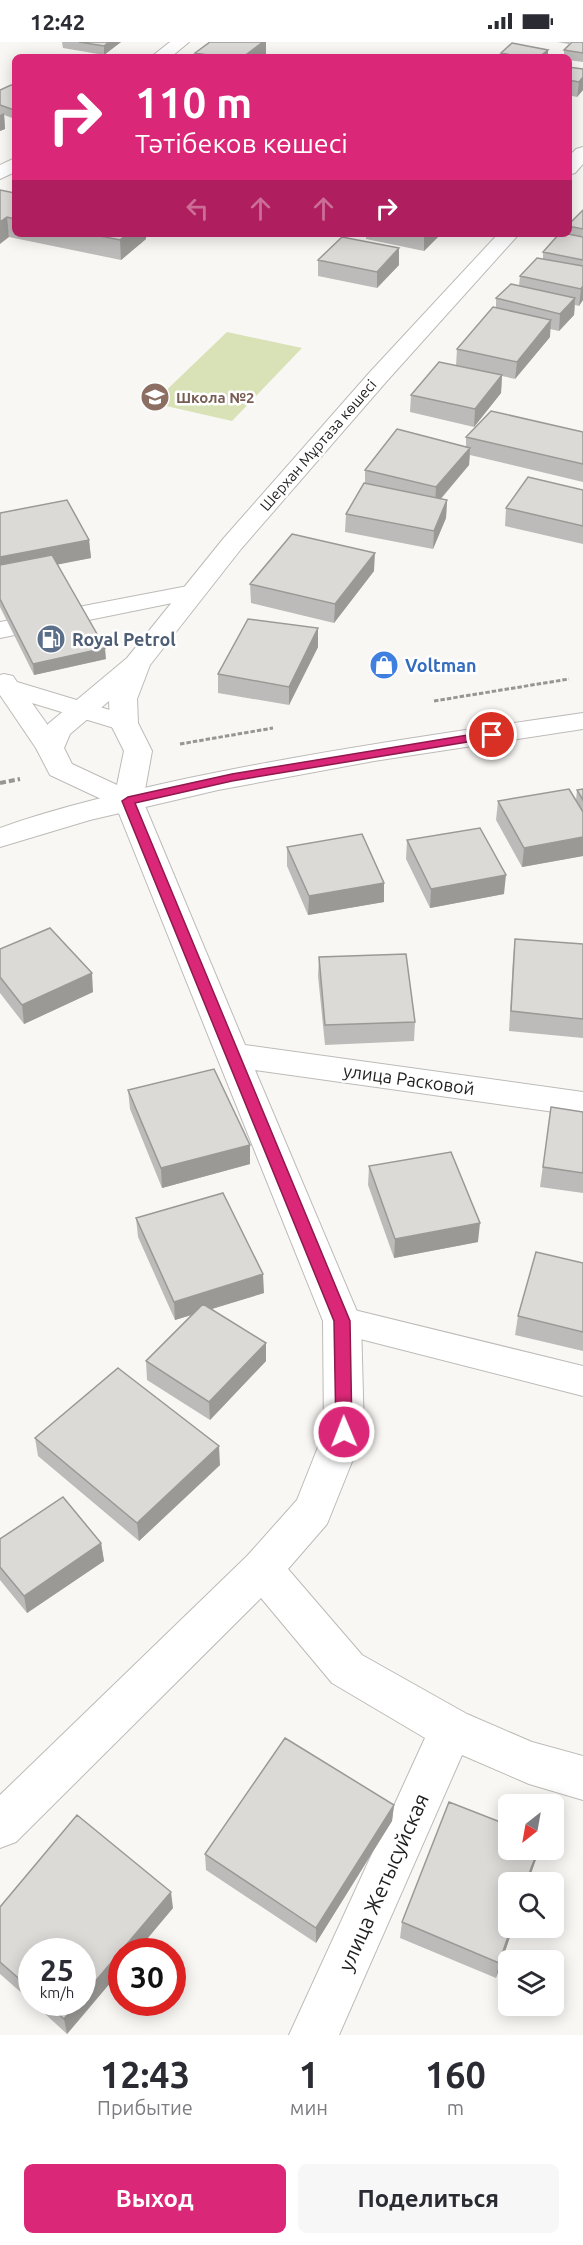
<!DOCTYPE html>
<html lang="ru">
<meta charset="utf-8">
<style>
body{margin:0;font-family:Ubuntu,sans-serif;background:#f7f7f7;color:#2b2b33;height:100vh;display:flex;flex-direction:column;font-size:22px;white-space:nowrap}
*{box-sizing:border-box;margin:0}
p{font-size:20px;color:#7c7c81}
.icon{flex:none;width:33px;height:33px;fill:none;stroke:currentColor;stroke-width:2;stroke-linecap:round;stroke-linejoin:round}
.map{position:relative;height:1993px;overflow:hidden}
.side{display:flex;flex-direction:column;background:#fff;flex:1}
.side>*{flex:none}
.top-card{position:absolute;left:12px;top:12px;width:560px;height:183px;border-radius:9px;box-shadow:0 3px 15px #0003;background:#db2777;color:#fff;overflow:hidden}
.needle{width:39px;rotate:211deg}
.controls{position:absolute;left:498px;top:1752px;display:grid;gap:12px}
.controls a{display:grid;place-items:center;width:66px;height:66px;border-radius:9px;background:#fff;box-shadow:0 3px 15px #0003;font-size:30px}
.speed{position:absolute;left:18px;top:1896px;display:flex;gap:12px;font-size:30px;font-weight:700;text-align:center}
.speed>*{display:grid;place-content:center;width:78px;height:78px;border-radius:50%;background:#fff;box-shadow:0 3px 15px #0003;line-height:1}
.speed small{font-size:15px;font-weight:400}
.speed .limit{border:9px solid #d22;background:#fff;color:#111}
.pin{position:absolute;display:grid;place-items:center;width:51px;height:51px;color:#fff;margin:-26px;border:3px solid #fff;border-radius:50%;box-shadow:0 2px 6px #0007}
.me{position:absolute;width:66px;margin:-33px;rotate:359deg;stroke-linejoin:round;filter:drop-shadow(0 0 4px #0008)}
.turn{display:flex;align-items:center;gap:21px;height:126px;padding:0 24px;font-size:27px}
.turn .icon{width:78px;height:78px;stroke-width:2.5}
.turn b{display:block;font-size:42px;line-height:51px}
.lanes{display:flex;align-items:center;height:57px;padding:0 24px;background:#0003;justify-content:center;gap:30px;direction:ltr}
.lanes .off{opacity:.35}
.eta{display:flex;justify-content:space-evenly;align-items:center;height:102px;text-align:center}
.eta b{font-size:36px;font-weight:700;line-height:42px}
.cta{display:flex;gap:12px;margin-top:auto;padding:12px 24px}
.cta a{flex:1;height:69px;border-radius:9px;background:#db2777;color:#fff;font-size:24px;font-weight:700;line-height:69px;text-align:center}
.cta a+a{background:#f7f7f7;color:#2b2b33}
.status{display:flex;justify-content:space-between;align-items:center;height:42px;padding:0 30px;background:#fff;direction:ltr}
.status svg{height:16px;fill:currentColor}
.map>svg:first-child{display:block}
.green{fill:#d9e1b6}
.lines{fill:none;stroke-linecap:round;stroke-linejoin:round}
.service-casing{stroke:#bcbbb7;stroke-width:2}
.minor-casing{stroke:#bcbbb7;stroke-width:2}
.secondary-casing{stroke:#bcbbb7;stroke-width:2}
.path-far1{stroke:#989694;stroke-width:3;stroke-dasharray:4.5 2;stroke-linecap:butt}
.path{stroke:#989694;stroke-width:4;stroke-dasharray:6 3;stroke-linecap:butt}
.service{fill:#fff;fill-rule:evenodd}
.minor{fill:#fff;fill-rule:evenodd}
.secondary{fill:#fff;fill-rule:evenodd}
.wall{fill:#bdbbb9}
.shaded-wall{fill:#9a9996}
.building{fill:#dcdad7;stroke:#9a9996;stroke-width:1.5}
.route{fill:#db2777;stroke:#8e194d;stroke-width:1.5}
.labels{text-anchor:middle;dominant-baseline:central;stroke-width:5;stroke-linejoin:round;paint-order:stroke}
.far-education-label{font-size:15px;font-weight:bold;fill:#785e54;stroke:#fff;text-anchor:start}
.far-street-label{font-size:15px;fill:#201f1e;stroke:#fff}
.service-label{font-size:18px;font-weight:bold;fill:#4e5e75;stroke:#fff;text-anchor:start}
.shop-label{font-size:18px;font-weight:bold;fill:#366cbe;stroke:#fff;text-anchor:start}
.street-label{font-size:18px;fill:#201f1e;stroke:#fff}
.near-street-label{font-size:21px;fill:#201f1e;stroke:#fff}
</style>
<div class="status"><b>12:42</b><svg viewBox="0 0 49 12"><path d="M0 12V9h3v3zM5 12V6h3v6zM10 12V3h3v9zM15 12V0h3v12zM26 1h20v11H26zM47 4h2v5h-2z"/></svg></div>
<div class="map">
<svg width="583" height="1993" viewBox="0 0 583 1993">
<rect width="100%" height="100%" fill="#f9f7f4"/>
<!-- green -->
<path class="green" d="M 227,290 L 302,306 L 232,379 L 153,361 Z"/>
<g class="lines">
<!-- service casing -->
<g class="service-casing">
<path id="service" d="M 193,543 L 202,545 L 205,550 L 202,555 L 0,596 L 0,580 Z
M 4,632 L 13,634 L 17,640 L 133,675 L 137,681 L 133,687 L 124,689 L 32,661 L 64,706 L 60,712 L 50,714 L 40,712 L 0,653 L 0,633 Z
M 342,1265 L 583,1324 L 583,1354 L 329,1289 L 324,1279 L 329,1269 Z"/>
</g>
<!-- minor casing -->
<g class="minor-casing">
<path id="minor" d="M 170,0 L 189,0 L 171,15 L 151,15 Z
M 583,105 L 583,122 L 575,131 L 568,133 L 568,115 L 576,107 Z
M 15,116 L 15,130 L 0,137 L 0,123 Z
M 498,192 L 519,192 L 386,340 L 241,507 L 150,623 L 137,657 L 138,681 L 152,709 L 143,759 L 245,1003 L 583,1050 L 583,1074 L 255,1028 L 361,1279 L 364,1390 L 327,1482 L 288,1527 L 362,1613 L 467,1672 L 532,1700 L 583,1714 L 583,1758 L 529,1742 L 462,1713 L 339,1993 L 289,1993 L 425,1696 L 332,1641 L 261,1556 L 16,1800 L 0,1806 L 0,1753 L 247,1514 L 297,1458 L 324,1390 L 323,1279 L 116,764 L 50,733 L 36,706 L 48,682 L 127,616 L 223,497 L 370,330 ZM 109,659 L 110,681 L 124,709 L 117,743 L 72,722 L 64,706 L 70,692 Z"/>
</g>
<!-- secondary casing -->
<g class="secondary-casing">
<path id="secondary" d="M 583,671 L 583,687 L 374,719 L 218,748 L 90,778 L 0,805 L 0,786 C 61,764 125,750 189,736 C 319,709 451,690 583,671 Z"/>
</g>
<!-- path-far1 -->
<path class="path-far1" d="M 434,659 L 569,637
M 180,702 L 273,686"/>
<!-- path -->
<path class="path" d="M 0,741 L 20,737"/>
<!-- service -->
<use href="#service" class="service"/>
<!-- minor -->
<use href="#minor" class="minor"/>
<!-- secondary -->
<use href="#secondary" class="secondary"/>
</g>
<!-- wall -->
<path class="wall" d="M 62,0 L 121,0 L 104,13 L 63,6 Z
M 210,0 L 266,0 L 266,13 L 263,15 L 195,15 L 195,11 Z
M 557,0 L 570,0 L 569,2 Z
M 583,0 L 583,20 L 568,18 L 568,15 L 564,15 L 564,8 Z
M 548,8 L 548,15 L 500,15 L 501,11 Z
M 568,25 L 583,27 L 583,48 L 577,55 L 568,53 Z
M 15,44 L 15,77 L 4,73 L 5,87 L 0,89 L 0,48 Z
M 0,148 L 15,151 L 15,192 L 146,192 L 146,197 L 121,218 L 9,195 Z
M 583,168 L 583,258 L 579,264 L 575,263 L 574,273 L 559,289 L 550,287 L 550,295 L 515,337 L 502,334 L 501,351 L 474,385 L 410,370 L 411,353 L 456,324 L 457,307 L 496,265 L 496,256 L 519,244 L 520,234 L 543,217 L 543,210 L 568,192 L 568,183 Z
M 366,192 L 441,192 L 424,209 L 366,197 Z
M 318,218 L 399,223 L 377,246 L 318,234 Z
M 583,390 L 583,440 L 470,413 L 469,423 L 441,457 L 447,458 L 446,476 L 433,507 L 345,490 L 346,472 L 365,441 L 365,428 L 466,405 L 466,395 Z
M 583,448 L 583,502 L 505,484 L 506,466 Z
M 0,471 L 89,498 L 91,516 L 58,522 L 106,617 L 34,633 L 0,565 Z
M 374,529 L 334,581 L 251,561 L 250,542 Z
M 318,586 L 318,605 L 289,663 L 218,651 L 218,632 Z
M 583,747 L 583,814 L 522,825 L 496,778 L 498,759 L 576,758 L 577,748 Z
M 407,798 L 504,852 L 430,866 L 406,817 Z
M 287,805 L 384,841 L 384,860 L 308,873 L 287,824 Z
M 515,897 L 583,902 L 583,996 L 509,989 L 513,916 Z
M 0,907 L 93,950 L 24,982 L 0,951 Z
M 319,915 L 415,980 L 414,999 L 325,1003 L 318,934 Z
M 128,1048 L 250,1103 L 250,1122 L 162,1146 L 130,1067 Z
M 551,1065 L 583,1070 L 583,1151 L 540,1145 Z
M 369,1124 L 478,1200 L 394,1216 L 368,1143 Z
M 136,1176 L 264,1251 L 212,1267 L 266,1319 L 210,1378 L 147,1338 L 146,1319 L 191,1273 L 175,1278 L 138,1195 Z
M 583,1221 L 583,1309 L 515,1293 L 518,1274 Z
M 35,1396 L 220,1423 L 139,1499 L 38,1414 Z
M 0,1497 L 101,1501 L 104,1519 L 27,1571 L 0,1538 Z
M 394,1763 L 392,1779 L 316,1901 L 206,1828 L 205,1812 Z
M 538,1812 L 508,1886 L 513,1886 L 496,1936 L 400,1896 L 402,1880 Z
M 0,1865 L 173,1866 L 136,1910 L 122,1910 L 122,1927 L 67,1992 L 32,1960 L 82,1960 L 32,1910 L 32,1960 L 0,1932 Z"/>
<!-- shaded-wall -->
<path class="shaded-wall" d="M 109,0 L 121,0 L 104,13 L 104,4 Z
M 263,0 L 266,0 L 266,13 L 263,15 L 243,15 Z
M 548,8 L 548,15 L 539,15 Z
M 583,35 L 583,48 L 577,55 L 579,40 Z
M 4,71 L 5,87 L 0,89 L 0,73 Z
M 7,175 L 9,195 L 0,202 L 0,180 Z
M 127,192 L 146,192 L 146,197 L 121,218 L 120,198 Z
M 425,192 L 441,192 L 424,209 L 424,193 Z
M 399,206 L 399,223 L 377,246 L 377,230 Z
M 583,244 L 583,258 L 579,264 L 581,247 Z
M 575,256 L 574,273 L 559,289 L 560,272 Z
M 551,278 L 550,295 L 515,337 L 517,320 Z
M 502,333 L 501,351 L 474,385 L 475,367 Z
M 470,406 L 469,423 L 435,463 L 436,445 Z
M 447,458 L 446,476 L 433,507 L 434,489 Z
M 89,498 L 91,516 L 0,534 L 0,515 Z
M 375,511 L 374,529 L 334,581 L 335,562 Z
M 318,586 L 318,605 L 289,663 L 289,645 Z
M 105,606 L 106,617 L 34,633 L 33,622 Z
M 583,795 L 583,814 L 522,825 L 524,806 Z
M 506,833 L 504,852 L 430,866 L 431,847 Z
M 384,841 L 384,860 L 308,873 L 309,854 Z
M 92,931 L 93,950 L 24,982 L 22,963 Z
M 250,1103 L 250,1122 L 162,1146 L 161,1126 Z
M 480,1181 L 478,1200 L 394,1216 L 395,1197 Z
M 263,1232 L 264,1251 L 175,1278 L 174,1260 Z
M 266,1301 L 266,1319 L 210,1378 L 209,1360 Z
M 219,1404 L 220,1423 L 139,1499 L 137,1481 Z
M 101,1501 L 104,1519 L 27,1571 L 24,1554 Z
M 394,1763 L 392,1779 L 316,1901 L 316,1886 Z
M 538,1808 L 539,1808 L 538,1812 L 528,1840 L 526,1840 Z
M 171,1850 L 173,1866 L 136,1910 L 122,1910 L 122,1927 L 67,1992 L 64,1977 L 78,1960 L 82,1960 L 82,1955 Z
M 511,1886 L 513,1886 L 496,1936 L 499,1921 Z"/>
<!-- building -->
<path class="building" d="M 79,0 L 109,0 L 104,4 Z
M 210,0 L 263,0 L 243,15 L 220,15 L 195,11 Z
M 572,0 L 583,0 L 583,11 L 564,8 Z
M 512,1 L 548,8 L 539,15 L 521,15 L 501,11 Z
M 568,25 L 583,27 L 583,35 L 579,40 L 568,38 Z
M 11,43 L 15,44 L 14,68 L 0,63 L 0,48 Z
M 0,148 L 15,151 L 15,177 L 7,175 L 0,180 Z
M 583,168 L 583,187 L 568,184 L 568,183 Z
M 90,192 L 127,192 L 120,198 Z
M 559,192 L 568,192 L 583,195 L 583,218 L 543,210 Z
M 342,195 L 399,206 L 377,230 L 318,218 Z
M 537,216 L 583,224 L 583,244 L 581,247 L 520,234 Z
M 511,242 L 575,256 L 560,272 L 496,256 Z
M 493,265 L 551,278 L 517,320 L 457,307 Z
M 439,320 L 502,333 L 475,367 L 411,353 Z
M 491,369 L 583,390 L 583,422 L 466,395 Z
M 397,387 L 470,406 L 436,445 L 365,428 Z
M 528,435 L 583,448 L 583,484 L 506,466 Z
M 364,441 L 447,458 L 434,489 L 346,472 Z
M 67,458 L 89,498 L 0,515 L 0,471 Z
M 292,492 L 375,511 L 335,562 L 250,542 Z
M 52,513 L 105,606 L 33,622 L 0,557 L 0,523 Z
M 248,577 L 318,586 L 289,645 L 218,632 Z
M 569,747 L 583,770 L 583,795 L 524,806 L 498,759 Z
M 583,747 L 583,758 L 577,748 Z
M 480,786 L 506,833 L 431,847 L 407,798 Z
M 362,792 L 384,841 L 309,854 L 287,805 Z
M 50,886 L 92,931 L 22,963 L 0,935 L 0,907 Z
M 515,897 L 583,902 L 583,977 L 511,969 Z
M 406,912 L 415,980 L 325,983 L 319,915 Z
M 214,1027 L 250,1103 L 161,1126 L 128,1048 Z
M 551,1065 L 583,1070 L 583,1131 L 543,1125 Z
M 451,1110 L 480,1181 L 395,1197 L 369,1124 Z
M 223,1151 L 263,1232 L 174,1260 L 136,1176 Z
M 536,1210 L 583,1221 L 583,1290 L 518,1274 Z
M 203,1262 L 266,1301 L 209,1360 L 146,1319 Z
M 118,1326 L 219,1404 L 137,1481 L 35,1396 Z
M 63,1455 L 101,1501 L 24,1554 L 0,1525 L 0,1497 Z
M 285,1696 L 394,1763 L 316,1886 L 205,1812 Z
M 449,1760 L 508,1783 L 508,1808 L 538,1808 L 526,1840 L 508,1840 L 508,1886 L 511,1886 L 499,1921 L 402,1880 Z
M 77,1773 L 171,1850 L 82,1955 L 82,1910 L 32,1910 L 32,1948 L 0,1920 L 0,1865 Z
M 45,1960 L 78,1960 L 64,1977 Z"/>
<!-- route -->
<path class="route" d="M 492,689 L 497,690 L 497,695 L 232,739 L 135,761 L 350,1279 L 352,1390 L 350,1395 L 344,1397 L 338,1395 L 336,1390 L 334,1279 L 122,759 L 128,755 L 232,732 Z"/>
<!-- icons -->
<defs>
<g id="school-disc" transform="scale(1.5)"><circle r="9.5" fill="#8d6e63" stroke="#fff"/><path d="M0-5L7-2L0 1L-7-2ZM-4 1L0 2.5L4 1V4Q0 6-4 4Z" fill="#fff"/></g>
<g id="fuel-disc" transform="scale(1.5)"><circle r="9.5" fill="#5c6f8a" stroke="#fff"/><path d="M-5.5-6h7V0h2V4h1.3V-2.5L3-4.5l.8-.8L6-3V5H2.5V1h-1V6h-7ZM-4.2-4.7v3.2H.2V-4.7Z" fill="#fff"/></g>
<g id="shop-disc" transform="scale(1.5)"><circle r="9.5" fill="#3f7fe0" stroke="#fff"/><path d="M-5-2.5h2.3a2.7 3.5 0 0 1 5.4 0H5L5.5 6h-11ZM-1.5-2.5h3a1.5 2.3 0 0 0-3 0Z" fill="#fff"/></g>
</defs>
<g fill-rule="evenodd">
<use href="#school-disc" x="155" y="355"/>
<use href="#fuel-disc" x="51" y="597"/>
<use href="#shop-disc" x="384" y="623"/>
</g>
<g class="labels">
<!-- far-education labels -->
<g class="far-education-label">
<text x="176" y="355">Школа №2</text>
</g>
<!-- far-street labels -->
<g class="far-street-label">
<text transform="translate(318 403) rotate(-49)">Шерхан Мұртаза көшесі</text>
</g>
<!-- service labels -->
<g class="service-label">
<text x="72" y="597">Royal Petrol</text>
</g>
<!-- shop labels -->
<g class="shop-label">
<text x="405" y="623">Voltman</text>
</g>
<!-- street labels -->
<g class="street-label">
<text transform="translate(409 1037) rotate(8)">улица Расковой</text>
</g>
<!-- near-street labels -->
<g class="near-street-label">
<text transform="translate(383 1840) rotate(-66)">улица Жетысуйская</text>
</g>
</g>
</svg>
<div class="controls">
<a><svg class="needle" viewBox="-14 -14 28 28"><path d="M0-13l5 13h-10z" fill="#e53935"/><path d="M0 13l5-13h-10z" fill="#7c7c81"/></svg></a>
<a><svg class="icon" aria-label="search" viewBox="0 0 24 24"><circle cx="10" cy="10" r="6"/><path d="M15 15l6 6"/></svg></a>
<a><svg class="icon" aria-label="layers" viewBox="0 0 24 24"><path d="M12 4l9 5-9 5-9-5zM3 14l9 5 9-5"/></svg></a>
</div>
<div class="speed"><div>25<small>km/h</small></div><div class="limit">30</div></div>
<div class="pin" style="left:492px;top:693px;background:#d93025"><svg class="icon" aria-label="arrive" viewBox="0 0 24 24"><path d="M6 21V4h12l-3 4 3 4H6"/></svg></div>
<svg class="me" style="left:344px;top:1390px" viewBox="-20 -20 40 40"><circle r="17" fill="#db2777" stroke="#fff" stroke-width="3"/><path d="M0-11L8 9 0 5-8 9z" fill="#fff"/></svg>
<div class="top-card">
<div class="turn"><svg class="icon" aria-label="right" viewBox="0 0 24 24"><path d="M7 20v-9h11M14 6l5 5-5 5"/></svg><div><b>110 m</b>Тәтібеков көшесі</div></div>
<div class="lanes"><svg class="icon off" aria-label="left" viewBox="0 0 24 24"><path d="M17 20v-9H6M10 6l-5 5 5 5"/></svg><svg class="icon off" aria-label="ahead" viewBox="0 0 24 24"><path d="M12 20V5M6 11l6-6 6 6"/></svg><svg class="icon off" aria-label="ahead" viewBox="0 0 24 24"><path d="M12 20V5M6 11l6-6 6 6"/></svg><svg class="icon" aria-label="right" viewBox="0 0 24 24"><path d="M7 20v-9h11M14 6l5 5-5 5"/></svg></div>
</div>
</div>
<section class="side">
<div class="eta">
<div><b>12:43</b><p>Прибытие</p></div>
<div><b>1</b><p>мин</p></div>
<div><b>160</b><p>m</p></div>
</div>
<div class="cta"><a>Выход</a><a>Поделиться</a></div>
</section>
